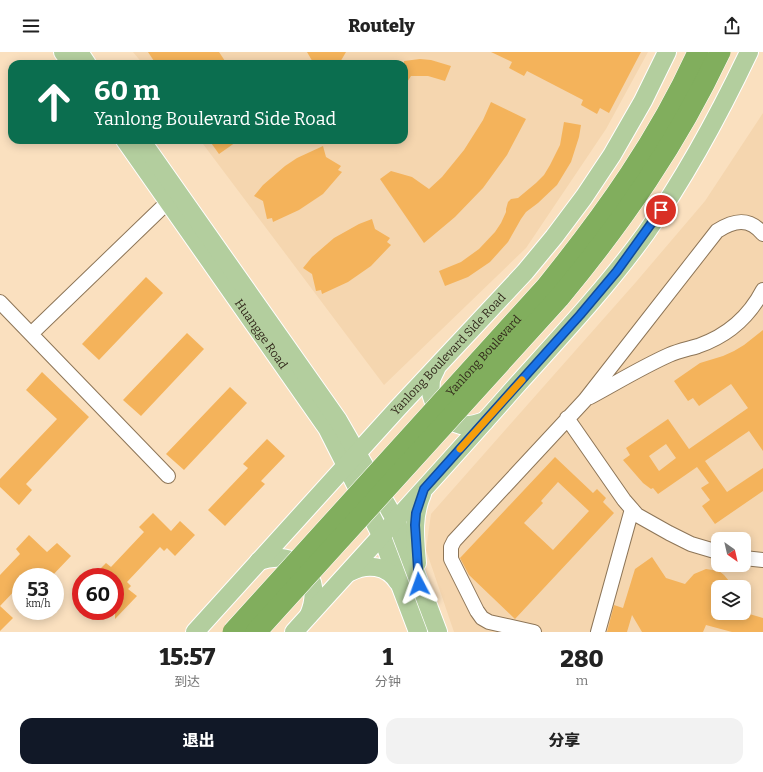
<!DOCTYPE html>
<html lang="zh">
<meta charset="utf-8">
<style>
body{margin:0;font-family:Bitter,"Noto Sans SC",serif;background:#f2f2f2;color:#222;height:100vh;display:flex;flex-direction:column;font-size:15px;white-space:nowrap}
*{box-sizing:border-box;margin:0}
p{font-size:13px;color:#767676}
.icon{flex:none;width:22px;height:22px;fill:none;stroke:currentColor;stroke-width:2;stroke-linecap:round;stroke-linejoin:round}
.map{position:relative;height:580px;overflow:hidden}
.side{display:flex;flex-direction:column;background:#fff;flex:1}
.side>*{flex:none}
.hud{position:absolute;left:8px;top:8px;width:400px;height:84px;border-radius:12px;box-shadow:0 2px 10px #0003;background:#0b6e4f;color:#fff;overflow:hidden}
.needle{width:26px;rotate:146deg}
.controls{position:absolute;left:711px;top:480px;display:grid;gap:8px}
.controls a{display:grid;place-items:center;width:40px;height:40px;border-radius:8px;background:#fff;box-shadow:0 2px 10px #0003;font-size:20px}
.speed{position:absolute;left:12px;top:516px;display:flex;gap:8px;font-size:20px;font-weight:700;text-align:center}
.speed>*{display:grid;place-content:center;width:52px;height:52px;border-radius:50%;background:#fff;box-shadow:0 2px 10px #0003;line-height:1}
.speed small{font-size:10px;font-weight:400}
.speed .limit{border:6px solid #d22;background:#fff;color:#111}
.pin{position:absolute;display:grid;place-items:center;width:34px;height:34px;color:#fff;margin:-17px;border:2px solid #fff;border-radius:50%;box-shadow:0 1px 4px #0007}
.me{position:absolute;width:44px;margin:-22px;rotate:356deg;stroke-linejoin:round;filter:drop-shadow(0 0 3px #0008)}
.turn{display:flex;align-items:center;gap:14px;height:84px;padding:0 20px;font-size:18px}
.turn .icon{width:52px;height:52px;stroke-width:2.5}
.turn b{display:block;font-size:28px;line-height:34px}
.eta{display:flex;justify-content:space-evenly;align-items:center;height:68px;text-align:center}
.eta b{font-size:24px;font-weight:800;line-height:28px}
.primary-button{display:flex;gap:8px;margin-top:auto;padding:8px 20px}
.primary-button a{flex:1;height:46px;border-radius:12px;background:#111827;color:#fff;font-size:16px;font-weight:800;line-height:46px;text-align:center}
.primary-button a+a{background:#f2f2f2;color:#222}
header{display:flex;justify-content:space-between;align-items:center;height:52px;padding:0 20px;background:#fff;font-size:18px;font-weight:800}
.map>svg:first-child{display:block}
.built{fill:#f5d6af;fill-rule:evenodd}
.building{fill:#f4b35b;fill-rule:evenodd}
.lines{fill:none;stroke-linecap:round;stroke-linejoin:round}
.minor-casing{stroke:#8d7557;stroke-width:16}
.major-casing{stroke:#fff;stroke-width:20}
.minor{stroke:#fff;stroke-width:14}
.major{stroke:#b3ce9e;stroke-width:18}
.highway-bridge-casing{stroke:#fff;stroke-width:22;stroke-linecap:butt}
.highway-bridge{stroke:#81ae5d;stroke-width:21}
.route-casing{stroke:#114b97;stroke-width:10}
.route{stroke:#1a73e8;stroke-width:7}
.slow{stroke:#f59e0b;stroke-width:7}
.labels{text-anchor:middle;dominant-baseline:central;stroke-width:4;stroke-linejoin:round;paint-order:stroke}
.street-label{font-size:12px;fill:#32281b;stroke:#fff}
</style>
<header><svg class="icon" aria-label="menu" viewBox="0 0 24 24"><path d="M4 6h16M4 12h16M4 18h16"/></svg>Routely<svg class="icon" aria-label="share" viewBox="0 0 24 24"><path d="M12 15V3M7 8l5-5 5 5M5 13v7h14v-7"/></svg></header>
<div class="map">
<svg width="763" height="580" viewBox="0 0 763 580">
<rect width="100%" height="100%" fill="#fae0bf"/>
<!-- built -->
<path class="built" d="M 133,0 L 648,0 L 606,77 L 526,196 L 384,333 L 200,88 L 404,88 L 404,12 L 143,12 Z
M 763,61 L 763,580 L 454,580 L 426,498 L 431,462 L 636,230 L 705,149 ZM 718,487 L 744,487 L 744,513 L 718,513 ZM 718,535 L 744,535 L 744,561 L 718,561 Z"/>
<!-- building -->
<path class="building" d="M 148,0 L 219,0 L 227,12 L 156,12 Z
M 307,0 L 346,0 L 339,12 L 314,12 Z
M 491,0 L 641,0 L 609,61 L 600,56 L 597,62 L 581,53 L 583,48 L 527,19 L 524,24 L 509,16 L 512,10 Z
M 420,7 L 431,8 L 451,14 L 445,29 L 428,24 L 411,24 L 404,35 L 404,9 Z
M 491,50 L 526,67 L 507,103 L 483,136 L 455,165 L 424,191 L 380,127 L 391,119 L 412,125 L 429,137 L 442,125 L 464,98 L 483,68 Z
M 564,70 L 581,73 L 579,85 L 571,110 L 557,133 L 538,151 L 526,160 L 521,167 L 508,190 L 490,210 L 468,225 L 445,234 L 439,219 L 461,210 L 479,197 L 495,180 L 501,171 L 506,160 L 506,157 L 508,150 L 511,147 L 518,146 L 536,131 L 544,123 L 550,113 L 560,93 Z
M 209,88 L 239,88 L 219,102 Z
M 323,94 L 326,105 L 341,114 L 338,118 L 342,120 L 323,142 L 299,158 L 273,170 L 272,166 L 267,167 L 263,149 L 254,144 L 263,133 L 285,114 L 297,106 Z
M 372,167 L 375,177 L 390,186 L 387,190 L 391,193 L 371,214 L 348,230 L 322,242 L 321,238 L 316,239 L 312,222 L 303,216 L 312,205 L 334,186 L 359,172 Z
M 146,225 L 163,241 L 99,308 L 82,292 Z
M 763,278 L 763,399 L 749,379 L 705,409 L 727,440 L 763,416 L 763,439 L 715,472 L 702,454 L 710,448 L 701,436 L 709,431 L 697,415 L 658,442 L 653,436 L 651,437 L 643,431 L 623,408 L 630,403 L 626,396 L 668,367 L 689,397 L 748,356 L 731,332 L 699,354 L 693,346 L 688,349 L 674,329 L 700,311 L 723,304 L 734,299 L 744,293 ZM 666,392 L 676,406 L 659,419 L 649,404 Z
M 187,281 L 204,297 L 141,364 L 123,348 Z
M 42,320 L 89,365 L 26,432 L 32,438 L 19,453 L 0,435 L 0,427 L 57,367 L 26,338 Z
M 230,335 L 247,351 L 184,418 L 166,402 Z
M 267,387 L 285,404 L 261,429 L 265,432 L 225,474 L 208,458 L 248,416 L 243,412 Z
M 555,405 L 593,441 L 597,437 L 606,446 L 603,450 L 614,461 L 515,567 L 469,523 L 460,506 ZM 558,430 L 589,459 L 553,498 L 524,471 L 543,451 L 541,449 Z
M 153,461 L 171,479 L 180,469 L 195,483 L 175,504 L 167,496 L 164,499 L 160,495 L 127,530 L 131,534 L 128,537 L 137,544 L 115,567 L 115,525 L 92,525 L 106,511 L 111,515 L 144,480 L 139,475 Z
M 29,483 L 47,500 L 57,491 L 71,504 L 51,525 L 43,518 L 40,521 L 36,516 L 28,525 L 21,525 L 21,532 L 0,554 L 0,523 L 20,502 L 16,497 Z
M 652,505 L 666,526 L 685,532 L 694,522 L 706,517 L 719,519 L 724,523 L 734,535 L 718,535 L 718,561 L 746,561 L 763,566 L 763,580 L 732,580 L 706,573 L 703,580 L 642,580 L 632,563 L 627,580 L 607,580 L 614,553 L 623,556 L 635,517 Z
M 0,554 L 13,566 L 0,579 Z"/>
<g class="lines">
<!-- minor casing -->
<g class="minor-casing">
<path id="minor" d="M 0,250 L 168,424
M 31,282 L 175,143
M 590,345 C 616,331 642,315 669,303 C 678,299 688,297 698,294 C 727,284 749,265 763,238
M 567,366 L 624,448 L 637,463 L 669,481 L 691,492 L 718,500
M 744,506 L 763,508
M 534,580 L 489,570 L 482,566 L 477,559 L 451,507 L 451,495 L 454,489 L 585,348 L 717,179 C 734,168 749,165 763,182
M 598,580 L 632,457"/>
</g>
<!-- major casing -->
<g class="major-casing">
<g id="major">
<path d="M 63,0 L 72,12"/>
<path d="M 79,0 L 87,12"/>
<path id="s1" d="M 125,88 L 327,376 L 382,485 L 418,580"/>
<path d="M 141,88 L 338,368 L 396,469 L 438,580"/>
<path d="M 436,317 C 434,321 432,325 431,328 C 428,349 441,368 461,373 C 469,374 477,372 485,369"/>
<path d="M 259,509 C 297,496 325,525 309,563"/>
<path d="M 417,511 C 415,487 412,465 422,442"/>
<path d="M 350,520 C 367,511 387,513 398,530"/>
<path id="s2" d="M 195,580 L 398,356 L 525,220 L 554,185 L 584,145 L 612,103 L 643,49 L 667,0"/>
<path d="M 294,580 C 368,498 443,417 516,334 C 561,284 607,235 646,181 C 686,124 719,63 749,0"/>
</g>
</g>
<!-- minor -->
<use href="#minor" class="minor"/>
<!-- major -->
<use href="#major" class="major"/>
<!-- highway-bridge casing -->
<g class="highway-bridge-casing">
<g id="highway-bridge">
<path id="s3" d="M 233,580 L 546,235 C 605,162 660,85 698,0"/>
<path d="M 256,580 L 559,246 C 623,169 677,91 720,0"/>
</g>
</g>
<!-- highway-bridge -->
<use href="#highway-bridge" class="highway-bridge"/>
</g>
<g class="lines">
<!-- route casing -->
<g class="route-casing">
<path id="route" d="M 419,532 L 415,473 L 416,461 L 424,437 L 580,263 L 617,219 L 661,158"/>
</g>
<!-- route -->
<use href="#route" class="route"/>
<!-- slow -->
<path class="slow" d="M 460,397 L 522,328"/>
</g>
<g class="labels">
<!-- street labels -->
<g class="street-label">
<text stroke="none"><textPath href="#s1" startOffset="237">Huangge Road</textPath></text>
<text stroke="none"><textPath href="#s2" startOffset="376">Yanlong Boulevard Side Road</textPath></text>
<text stroke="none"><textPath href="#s3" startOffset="373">Yanlong Boulevard</textPath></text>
</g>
</g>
</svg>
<div class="controls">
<a><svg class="needle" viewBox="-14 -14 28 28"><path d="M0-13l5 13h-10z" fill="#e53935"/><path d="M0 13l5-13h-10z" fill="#767676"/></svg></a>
<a><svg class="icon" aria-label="layers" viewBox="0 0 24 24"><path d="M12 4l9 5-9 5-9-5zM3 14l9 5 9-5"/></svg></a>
</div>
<div class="speed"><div>53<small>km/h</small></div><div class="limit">60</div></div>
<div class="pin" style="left:661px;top:158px;background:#d93025"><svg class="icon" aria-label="arrive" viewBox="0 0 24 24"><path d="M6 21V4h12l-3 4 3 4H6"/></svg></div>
<svg class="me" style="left:419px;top:532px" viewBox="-20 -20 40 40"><path d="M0-17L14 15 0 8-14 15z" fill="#1a73e8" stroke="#fff" stroke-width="4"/></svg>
<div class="hud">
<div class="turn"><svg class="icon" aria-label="ahead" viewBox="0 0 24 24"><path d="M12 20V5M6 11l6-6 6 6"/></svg><div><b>60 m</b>Yanlong Boulevard Side Road</div></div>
</div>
</div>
<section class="side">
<div class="eta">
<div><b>15:57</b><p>到达</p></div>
<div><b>1</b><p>分钟</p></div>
<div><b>280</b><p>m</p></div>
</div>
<div class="primary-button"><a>退出</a><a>分享</a></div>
</section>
